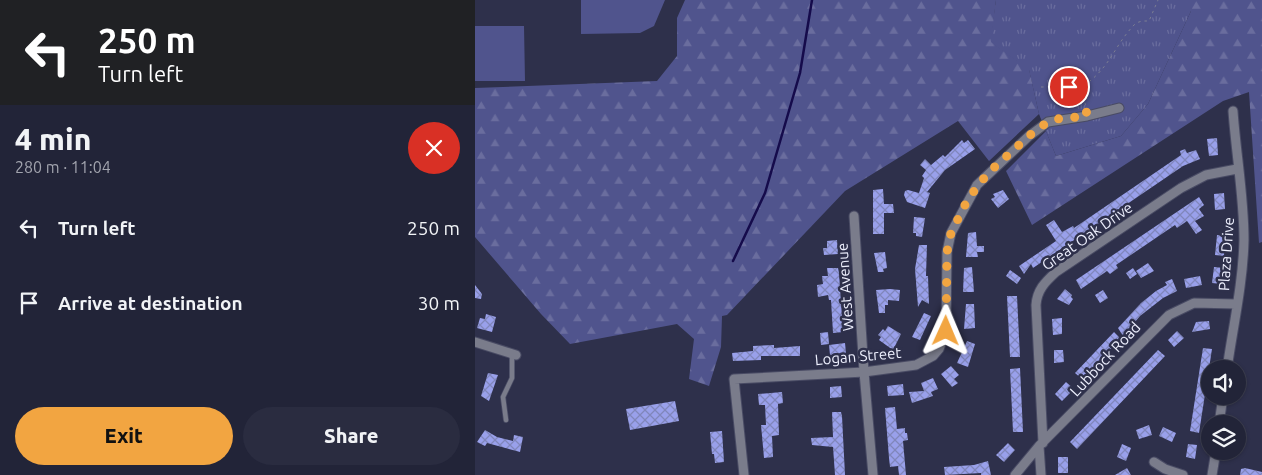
<!DOCTYPE html>
<meta charset="utf-8">
<style>
body{margin:0;font-family:Ubuntu,sans-serif;background:#2a2c40;color:#f1f3f6;height:100vh;display:flex;flex-direction:column;font-size:19px;white-space:nowrap}
*{box-sizing:border-box;margin:0}
p{font-size:16px;color:#a2a4ae}
.icon{flex:none;width:28px;height:28px;fill:none;stroke:currentColor;stroke-width:2;stroke-linecap:round;stroke-linejoin:round}
.map{position:relative;flex:1;overflow:hidden}
.panel{display:flex;flex-direction:column;background:#222438;width:475px}
.panel>*{flex:none}
.top-card{background:#202124;color:#fff;overflow:hidden}
.buttons{position:absolute;left:726px;top:360px;display:grid;gap:10px}
.buttons a{display:grid;place-items:center;width:45px;height:45px;border-radius:50%;background:#222438;box-shadow:0 1px 4px #0004,0 0 0 1px #3f4153;font-size:25px}
.pin{position:absolute;display:grid;place-items:center;width:42px;height:42px;color:#fff;margin:-21px;border:2px solid #fff;border-radius:50%;box-shadow:0 1px 5px #0007}
.me{position:absolute;width:55px;margin:-28px;rotate:1deg;stroke-linejoin:round;filter:drop-shadow(0 0 4px #0008)}
.turn{display:flex;align-items:center;gap:18px;height:105px;padding:0 15px;font-size:22px}
.turn .icon{width:65px;height:65px;stroke-width:2.5}
.turn b{display:block;font-size:35px;line-height:42px}
.round{display:grid;place-items:center;flex:none;width:52px;height:52px;border-radius:26px;background:#2a2c40}
.head{display:flex;align-items:center;justify-content:space-between;height:85px;padding:0 15px}
h1{font-size:30px;font-weight:800;line-height:38px}
.cta{display:flex;gap:10px;margin-top:auto;padding:10px 15px}
.cta a{flex:1;height:58px;border-radius:30px;background:#f2a541;color:#111;font-size:20px;font-weight:800;line-height:58px;text-align:center}
.cta a+a{background:#2a2c40;color:#f1f3f6}
ul{padding:0;list-style:none}
li{display:flex;align-items:center;gap:15px;height:75px;padding:0 15px}
li div{flex:1}
li b{display:block;font-size:19px}
li em{font-style:normal}
main{display:flex;flex:1;min-height:0}
.map>svg:first-child{display:block}
.grass{fill:url(#grass-tufts)}
.forest{fill:url(#forest-firs)}
.pitch{fill:#50548d}
.lines{fill:none;stroke-linecap:round;stroke-linejoin:round}
.stream{stroke:#150b4b;stroke-width:2.5}
.building{fill:url(#building-cross-hatch)}
.lane-casing{stroke:#494b64;stroke-width:6}
.street-casing{stroke:#494b64;stroke-width:11}
.path{stroke:#7c7e93;stroke-width:1;stroke-dasharray:2.5 4;stroke-linecap:butt}
.lane{stroke:#7a7c8b;stroke-width:4.5}
.street{stroke:#7a7c8b;stroke-width:9}
.route{stroke:#f2a541;stroke-width:9;stroke-dasharray:0 16.2}
.labels{text-anchor:middle;dominant-baseline:central;stroke-width:5;stroke-linejoin:round;paint-order:stroke}
.street-label{font-size:15px;fill:#edeffd;stroke:#2e304b}
</style>
<main>
<section class="panel">
<div class="top-card">
<div class="turn"><svg class="icon" aria-label="left" viewBox="0 0 24 24"><path d="M17 20v-9H6M10 6l-5 5 5 5"/></svg><div><b>250 m</b>Turn left</div></div>
</div>
<div class="head"><div><h1>4 min</h1><p>280 m · 11:04</p></div><a class="round" style="background:#d93025;color:#fff"><svg class="icon" aria-label="close" viewBox="0 0 24 24"><path d="M6 6l12 12M18 6L6 18"/></svg></a></div>
<ul>
<li><svg class="icon" aria-label="left" viewBox="0 0 24 24"><path d="M17 20v-9H6M10 6l-5 5 5 5"/></svg><div><b>Turn left</b></div><em>250 m</em></li>
<li><svg class="icon" aria-label="arrive" viewBox="0 0 24 24"><path d="M6 21V4h12l-3 4 3 4H6"/></svg><div><b>Arrive at destination</b></div><em>30 m</em></li>
</ul>
<div class="cta"><a>Exit</a><a>Share</a></div>
</section>
<div class="map">
<svg width="787" height="475" viewBox="0 0 787 475">
<defs>
<pattern id="grass-tufts" width="24" height="20" patternUnits="userSpaceOnUse" patternTransform="scale(1.25)"><rect width="24" height="20" fill="#50548d"/><path d="M3 7l-1-3M5 7V3M7 7l1-3M15 17l-1-3M17 17v-4M19 17l1-3" fill="none" stroke="#6a6d9e"/></pattern>
<pattern id="forest-firs" width="22" height="20" patternUnits="userSpaceOnUse" patternTransform="scale(1.25)"><rect width="22" height="20" fill="#50548d"/><path d="M5 1l3.5 6h-7zM16 11l3.5 6h-7z" fill="#6a6d9e"/></pattern>
<pattern id="building-cross-hatch" width="8" height="8" patternUnits="userSpaceOnUse" patternTransform="scale(1.25)"><rect width="8" height="8" fill="#99a0eb"/><path d="M0 0l8 8M0 8l8-8" fill="none" stroke="#8086bb"/></pattern>
</defs>
<rect width="100%" height="100%" fill="#2e304b"/>
<!-- grass -->
<path class="grass" d="M 521,0 L 716,0 L 716,11 L 673,104 L 646,136 L 581,156 L 564,114 L 554,70 L 515,42 Z"/>
<!-- forest -->
<path class="forest" d="M 210,0 L 521,0 L 516,42 L 554,69 L 564,114 L 514,161 L 483,121 L 370,191 L 252,315 L 247,316 L 246,347 L 234,386 L 214,379 L 219,339 L 202,324 L 95,344 L 66,314 L 0,237 L 0,88 L 182,81 L 202,56 L 202,18 Z
M 716,0 L 787,0 L 787,242 L 784,243 L 774,92 L 748,101 L 557,225 L 531,171 L 571,131 L 581,156 L 646,136 L 673,104 L 716,11 Z"/>
<!-- pitch -->
<path class="pitch" d="M 106,0 L 190,0 L 179,26 L 165,33 L 106,34 Z
M 0,26 L 49,26 L 50,81 L 0,81 Z"/>
<g class="lines">
<!-- stream -->
<path class="stream" d="M 258,261 L 290,193 L 325,73 L 337,0"/>
</g>
<!-- building -->
<path class="building" d="M 742,138 L 743,155 L 734,156 L 732,139 Z
M 487,140 L 489,143 L 493,140 L 500,149 L 470,170 L 452,192 L 455,193 L 450,208 L 432,202 L 429,195 L 430,191 L 433,190 L 444,193 L 449,178 L 447,176 L 451,170 L 445,165 L 450,159 L 456,165 L 468,155 L 470,157 Z
M 710,149 L 712,153 L 721,150 L 725,159 L 708,166 L 558,268 L 556,264 L 549,274 L 544,266 L 581,241 L 571,225 L 579,220 L 587,232 L 598,226 L 599,228 L 706,155 L 705,151 Z
M 408,189 L 409,204 L 418,204 L 419,213 L 409,213 L 409,234 L 398,234 L 398,190 Z
M 528,190 L 534,199 L 523,208 L 516,199 L 520,197 L 518,194 Z
M 749,193 L 750,209 L 740,210 L 739,194 Z
M 724,197 L 729,205 L 724,209 L 729,216 L 720,221 L 727,230 L 721,234 L 712,221 L 702,228 L 700,225 L 641,265 L 643,268 L 635,274 L 632,271 L 606,289 L 601,280 Z
M 439,217 L 450,218 L 447,237 L 441,236 L 441,233 L 438,233 Z
M 501,232 L 502,246 L 509,246 L 509,252 L 502,252 L 503,257 L 491,257 L 493,233 Z
M 742,235 L 750,236 L 749,256 L 740,255 Z
M 362,240 L 363,254 L 349,255 L 348,248 L 352,248 L 352,241 Z
M 444,245 L 452,245 L 451,276 L 453,276 L 454,304 L 447,300 L 443,307 L 440,269 Z
M 410,252 L 412,268 L 408,269 L 409,272 L 403,272 L 399,253 Z
M 673,263 L 679,271 L 666,278 L 661,271 Z
M 497,267 L 499,292 L 488,292 L 489,268 Z
M 739,267 L 749,268 L 747,284 L 737,283 Z
M 352,268 L 363,268 L 364,273 L 368,332 L 358,333 L 356,300 L 354,300 L 353,295 L 343,297 L 342,285 L 348,284 L 347,276 L 353,276 Z
M 658,268 L 662,274 L 655,279 L 651,273 Z
M 535,270 L 546,278 L 542,284 L 531,276 Z
M 725,276 L 727,285 L 711,288 L 709,279 Z
M 697,279 L 702,291 L 688,298 L 665,316 L 648,336 L 643,328 L 666,303 L 681,291 L 692,285 L 690,282 Z
M 0,285 L 7,294 L 6,299 L 0,298 Z
M 415,289 L 425,290 L 424,301 L 413,300 L 413,305 L 410,305 L 410,313 L 404,313 L 401,290 Z
M 590,289 L 597,295 L 596,297 L 598,299 L 594,305 L 582,299 Z
M 628,290 L 633,298 L 625,303 L 620,295 Z
M 532,296 L 542,296 L 545,357 L 535,357 Z
M 491,304 L 499,304 L 500,328 L 489,329 Z
M 449,313 L 456,316 L 445,340 L 437,337 Z
M 11,314 L 21,317 L 17,332 L 2,328 L 5,318 L 10,319 Z
M 587,318 L 587,334 L 578,335 L 577,319 Z
M 734,321 L 735,329 L 717,332 L 721,322 Z
M 413,326 L 426,334 L 418,350 L 404,340 L 406,337 L 403,335 L 408,329 L 410,331 Z
M 702,331 L 709,338 L 699,347 L 693,340 Z
M 353,332 L 354,344 L 346,345 L 345,333 Z
M 639,332 L 646,339 L 607,379 L 600,373 Z
M 492,341 L 500,344 L 493,367 L 482,363 Z
M 370,343 L 371,353 L 355,355 L 354,345 Z
M 299,345 L 299,348 L 325,346 L 325,356 L 286,356 L 286,360 L 258,361 L 257,353 L 278,351 L 278,346 Z
M 728,348 L 737,349 L 724,433 L 715,431 Z
M 579,350 L 588,350 L 589,362 L 579,363 Z
M 683,350 L 690,356 L 602,449 L 595,442 Z
M 476,366 L 484,375 L 479,379 L 483,383 L 477,387 L 466,374 Z
M 545,368 L 548,432 L 538,432 L 535,369 Z
M 13,373 L 23,375 L 14,401 L 6,396 Z
M 458,378 L 463,389 L 456,392 L 458,396 L 437,403 L 434,392 L 449,391 L 446,383 Z
M 591,382 L 599,389 L 587,401 L 580,394 Z
M 428,384 L 429,395 L 413,396 L 412,386 Z
M 366,386 L 367,397 L 355,398 L 355,387 Z
M 307,392 L 308,403 L 303,404 L 304,435 L 297,436 L 298,457 L 289,458 L 286,425 L 291,425 L 290,405 L 284,405 L 283,394 Z
M 200,401 L 204,421 L 155,430 L 151,409 Z
M 420,407 L 422,429 L 430,428 L 430,433 L 432,433 L 433,440 L 428,441 L 431,475 L 424,475 L 423,466 L 415,467 L 414,458 L 410,408 Z
M 357,412 L 366,412 L 367,416 L 370,475 L 360,475 L 358,447 L 337,445 L 336,438 L 358,437 Z
M 674,425 L 677,435 L 664,439 L 661,430 Z
M 688,427 L 701,433 L 697,442 L 684,436 Z
M 10,430 L 22,437 L 38,441 L 39,435 L 48,437 L 45,452 L 12,443 L 10,446 L 2,442 Z
M 247,431 L 249,462 L 240,463 L 239,454 L 237,454 L 235,432 Z
M 533,443 L 540,450 L 529,462 L 521,455 Z
M 647,444 L 656,448 L 651,461 L 642,457 Z
M 713,444 L 722,445 L 720,459 L 711,457 Z
M 583,457 L 593,457 L 593,473 L 583,473 Z
M 513,461 L 516,475 L 506,475 L 506,473 L 470,475 L 469,467 L 499,465 Z
M 652,468 L 656,475 L 640,475 Z
M 770,468 L 787,472 L 787,475 L 765,475 L 766,469 Z"/>
<g class="lines">
<!-- lane casing -->
<g class="lane-casing">
<path id="lane" d="M 31,420 L 28,397 L 37,378 L 37,354"/>
</g>
<!-- street casing -->
<g class="street-casing">
<path id="street" d="M 379,216 L 389,372 L 398,475
M 0,342 L 41,355
M 752,369 C 758,327 768,283 769,240 C 769,197 761,154 758,111
M 744,424 L 748,396
M 568,443 L 561,305 C 562,290 570,282 581,272 L 706,188 L 731,175 L 762,169
M 564,446 L 566,475
M 679,462 L 690,469 L 708,475
M 269,475 L 259,379 L 389,372 L 441,365 L 458,356 L 464,349 L 471,331 L 472,252 L 476,233 L 502,185 L 554,136 L 573,122 L 612,116 L 644,108
M 540,475 L 564,446 L 694,315 L 719,303 L 761,304
M 737,475 L 741,451"/>
</g>
<!-- path -->
<path class="path" d="M 566,87 C 588,87 607,80 611,108
M 603,89 C 636,70 637,47 661,23 L 667,21 L 674,21 L 683,0"/>
<!-- lane -->
<use href="#lane" class="lane"/>
<!-- street -->
<use href="#street" class="street"/>
</g>
<g class="lines">
<!-- route -->
<path class="route" d="M 471,331 L 472,252 L 476,233 L 493,199 L 513,173 L 564,127 L 582,119 L 612,116 C 610,103 609,89 594,87"/>
</g>
<g class="labels">
<!-- street labels -->
<g class="street-label">
<text transform="translate(612 236) rotate(-35)">Great Oak Drive</text>
<text transform="translate(751 254) rotate(-86)">Plaza Drive</text>
<text transform="translate(370 287) rotate(-94)">West Avenue</text>
<text transform="translate(383 356) rotate(-5)">Logan Street</text>
<text transform="translate(630 359) rotate(-47)">Lubbock Road</text>
</g>
</g>
</svg>
<div class="buttons">
<a><svg class="icon" aria-label="sound" viewBox="0 0 24 24"><path d="M4 9h4l5-4v14l-5-4H4zM17 9q2 3 0 6"/></svg></a>
<a><svg class="icon" aria-label="layers" viewBox="0 0 24 24"><path d="M12 4l9 5-9 5-9-5zM3 14l9 5 9-5"/></svg></a>
</div>
<div class="pin" style="left:594px;top:87px;background:#d93025"><svg class="icon" aria-label="arrive" viewBox="0 0 24 24"><path d="M6 21V4h12l-3 4 3 4H6"/></svg></div>
<svg class="me" style="left:471px;top:331px" viewBox="-20 -20 40 40"><path d="M0-17L14 15 0 8-14 15z" fill="#f2a541" stroke="#fff" stroke-width="4"/></svg>
</div>
</main>
